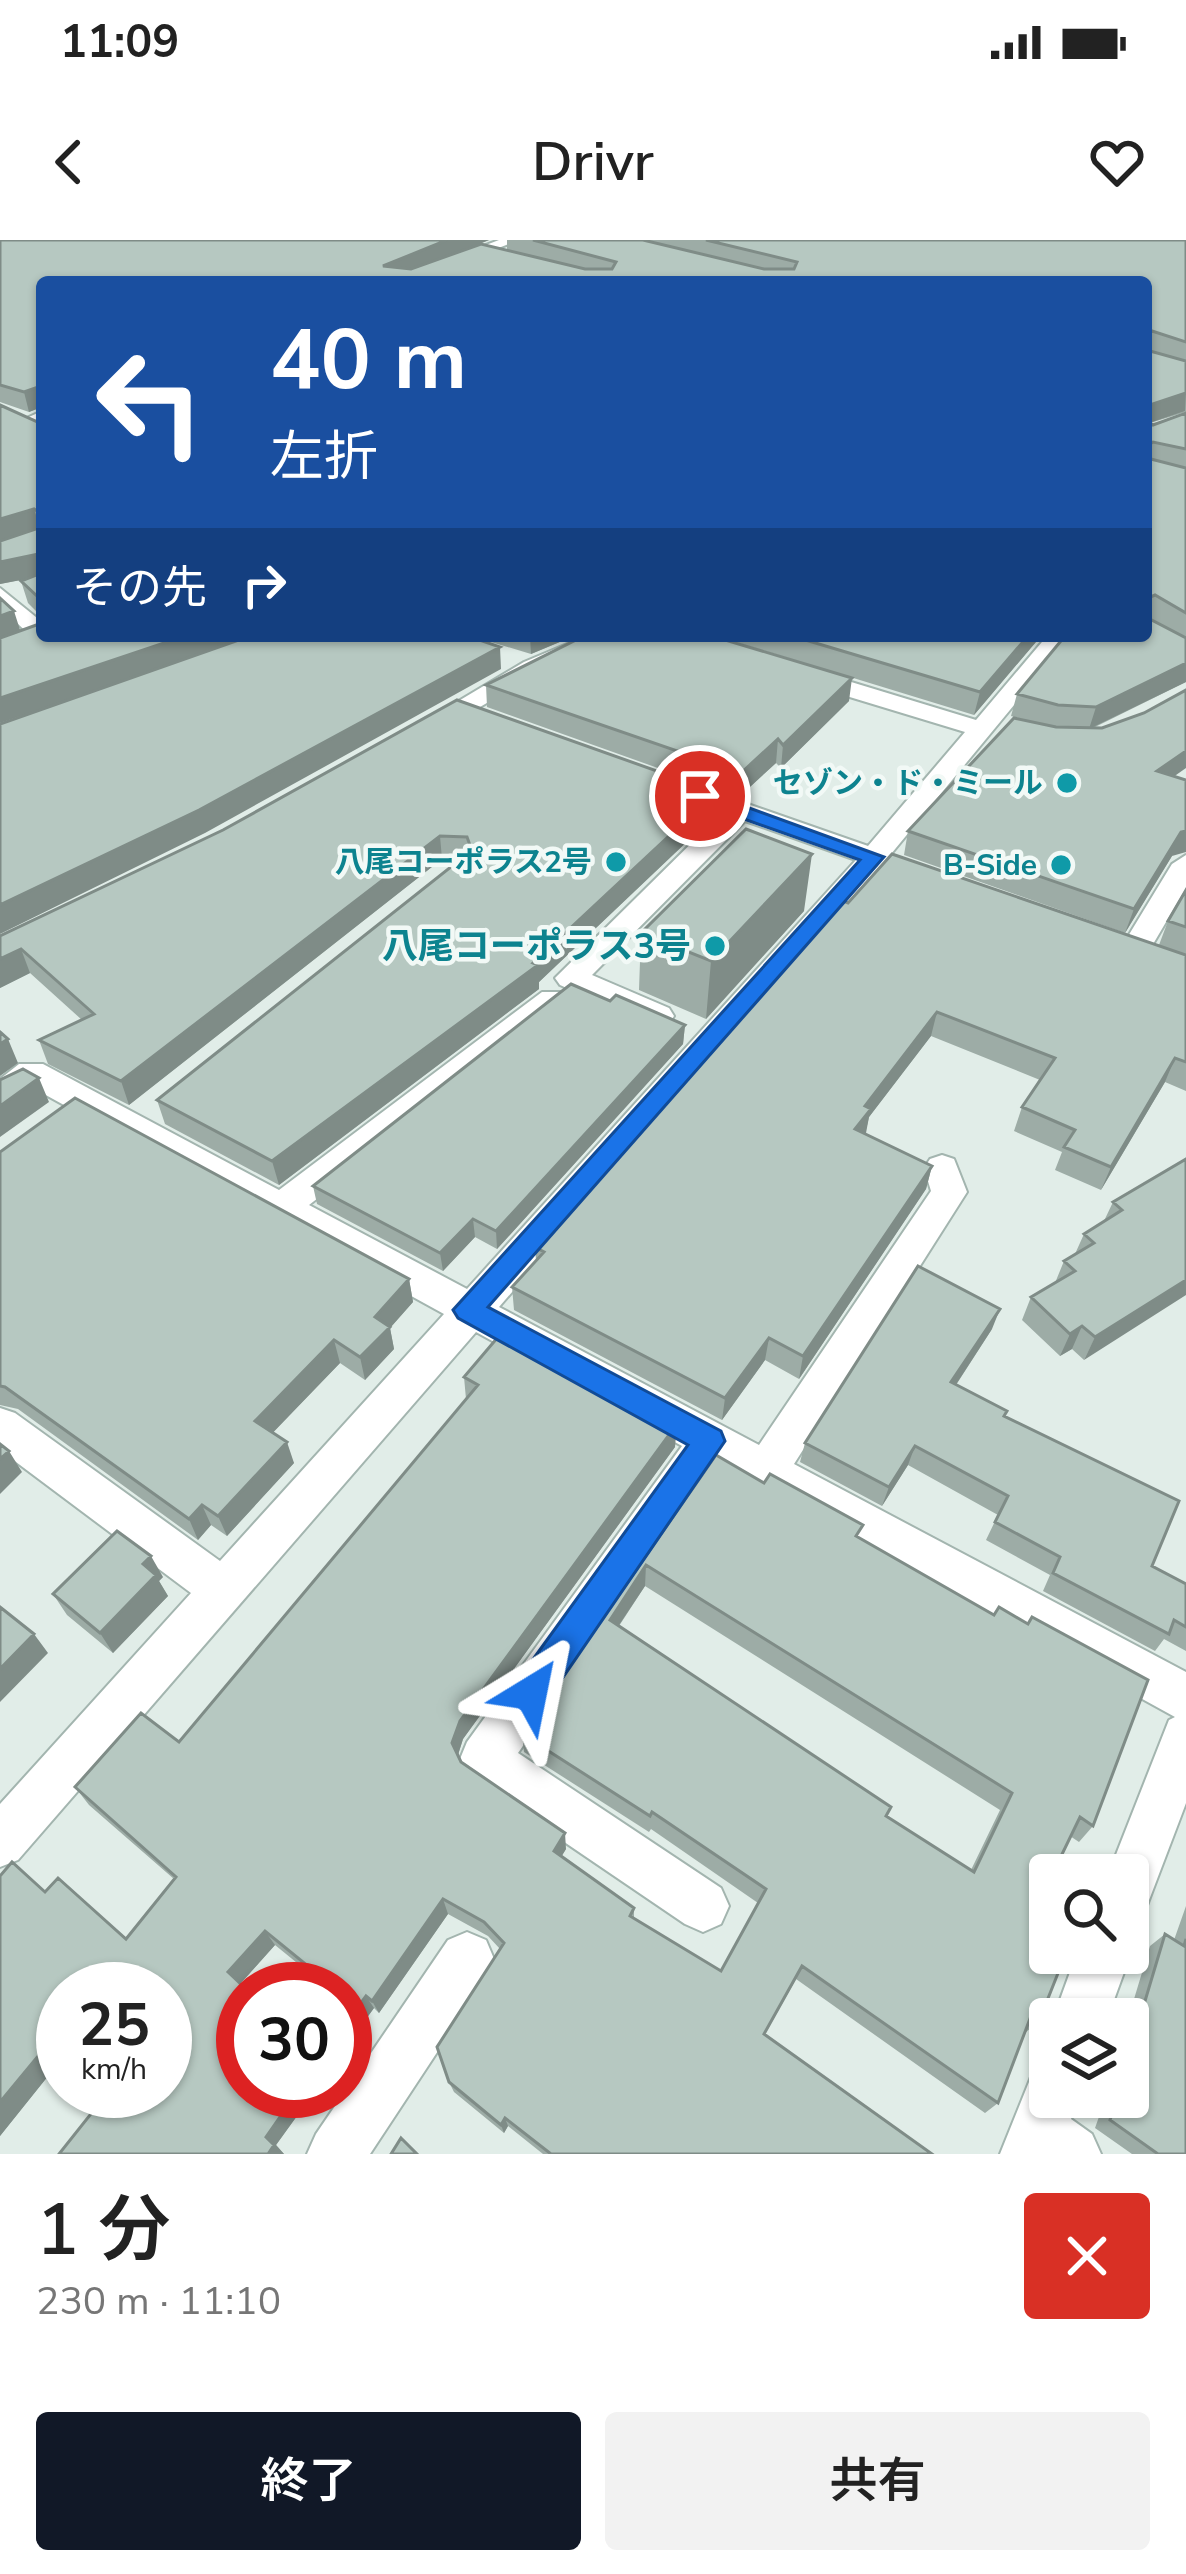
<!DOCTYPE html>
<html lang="ja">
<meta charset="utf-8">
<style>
body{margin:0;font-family:"Nunito Sans","Noto Sans JP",sans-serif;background:#f2f2f2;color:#222;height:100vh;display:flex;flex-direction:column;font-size:45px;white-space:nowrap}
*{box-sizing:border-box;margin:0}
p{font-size:39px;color:#767676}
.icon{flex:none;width:66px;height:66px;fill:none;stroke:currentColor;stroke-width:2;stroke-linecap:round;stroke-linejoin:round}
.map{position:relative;height:1914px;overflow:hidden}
.details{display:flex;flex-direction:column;background:#fff;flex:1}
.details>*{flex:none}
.top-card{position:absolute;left:36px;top:36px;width:1116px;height:366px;border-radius:12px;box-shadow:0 3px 9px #0004;background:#1a4fa0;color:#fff;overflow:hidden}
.tools{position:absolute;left:1029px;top:1614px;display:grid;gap:24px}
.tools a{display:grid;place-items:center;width:120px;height:120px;border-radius:12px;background:#fff;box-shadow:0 3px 9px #0004;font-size:60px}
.speed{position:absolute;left:36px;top:1722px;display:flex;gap:24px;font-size:60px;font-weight:700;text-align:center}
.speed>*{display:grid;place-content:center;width:156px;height:156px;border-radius:50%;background:#fff;box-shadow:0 3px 9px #0004;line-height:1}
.speed small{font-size:30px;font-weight:400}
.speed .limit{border:18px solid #d22;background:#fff;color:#111}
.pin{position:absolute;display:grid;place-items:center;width:102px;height:102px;color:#fff;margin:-51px;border:6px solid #fff;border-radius:50%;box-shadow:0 3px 12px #0007}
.me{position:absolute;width:132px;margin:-66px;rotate:35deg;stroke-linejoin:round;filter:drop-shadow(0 0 9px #0008)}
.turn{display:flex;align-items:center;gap:42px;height:252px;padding:0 36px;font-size:54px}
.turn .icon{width:156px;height:156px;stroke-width:2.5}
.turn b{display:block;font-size:84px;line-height:102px}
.then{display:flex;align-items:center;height:114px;padding:0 36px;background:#0003;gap:24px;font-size:45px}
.round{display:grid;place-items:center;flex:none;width:126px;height:126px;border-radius:12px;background:#f2f2f2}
.overview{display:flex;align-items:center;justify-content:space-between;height:204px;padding:0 36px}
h1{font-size:72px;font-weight:600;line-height:90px}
.action{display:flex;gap:24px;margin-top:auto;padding:24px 36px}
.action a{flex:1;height:138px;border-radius:12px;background:#111827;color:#fff;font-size:48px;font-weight:600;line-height:138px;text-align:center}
.action a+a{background:#f2f2f2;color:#222}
.status{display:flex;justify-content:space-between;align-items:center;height:84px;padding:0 60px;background:#fff;direction:ltr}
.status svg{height:33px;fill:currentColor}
header{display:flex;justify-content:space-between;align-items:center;height:156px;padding:0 36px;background:#fff;font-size:54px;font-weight:600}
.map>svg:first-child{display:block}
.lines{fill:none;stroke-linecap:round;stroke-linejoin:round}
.street-casing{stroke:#a3b5af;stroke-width:4}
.street{fill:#fff;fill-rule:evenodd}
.wall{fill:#9daca6;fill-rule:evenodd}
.shaded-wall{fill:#7f8c87}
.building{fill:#b6c8c1;stroke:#7f8c87;stroke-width:3;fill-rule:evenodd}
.route{fill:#1a73e8;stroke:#114b97;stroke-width:3}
.culture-dot{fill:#0f9aa8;stroke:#f2f9f6;stroke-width:4.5}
.labels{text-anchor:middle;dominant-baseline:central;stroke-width:9;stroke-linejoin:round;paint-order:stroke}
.far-culture-label{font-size:30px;font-weight:bold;fill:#0d838f;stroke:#f2f9f6;text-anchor:end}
.culture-label{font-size:36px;font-weight:bold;fill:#0d838f;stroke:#f2f9f6;text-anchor:end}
</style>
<div class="status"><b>11:09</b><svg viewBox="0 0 49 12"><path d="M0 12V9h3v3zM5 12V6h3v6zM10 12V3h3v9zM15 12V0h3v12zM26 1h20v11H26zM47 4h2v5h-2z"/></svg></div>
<header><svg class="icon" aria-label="back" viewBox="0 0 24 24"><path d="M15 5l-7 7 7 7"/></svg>Drivr<svg class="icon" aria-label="heart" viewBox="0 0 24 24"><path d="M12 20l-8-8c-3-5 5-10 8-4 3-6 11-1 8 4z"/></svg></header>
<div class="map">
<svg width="1186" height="1914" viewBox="0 0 1186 1914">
<rect width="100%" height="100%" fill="#e1ede8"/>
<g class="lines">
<!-- street casing -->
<g class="street-casing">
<path id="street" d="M 499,0 L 519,0 L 411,42 L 389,42 Z
M 42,171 L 42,200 L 18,182 Z
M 0,348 L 42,382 L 42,396 L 50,399 L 34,399 L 0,367 Z
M 586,396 L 618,396 L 540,432 L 437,492 L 428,495 L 415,487 L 524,422 Z
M 1047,396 L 1071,396 L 891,614 L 904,623 L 900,629 L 879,629 L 499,1067 L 759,1205 L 931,951 L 924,928 L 930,919 L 942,915 L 954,919 L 967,952 L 794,1224 L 1186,1432 L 1186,1563 L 1146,1668 L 1128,1676 L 1128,1635 L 1108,1635 L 1169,1480 L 1175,1477 L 717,1225 L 518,1513 L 721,1648 L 729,1666 L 721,1684 L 703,1692 L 685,1684 L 467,1536 L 460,1519 L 467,1502 L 682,1206 L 476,1092 L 18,1620 L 0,1627 L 0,1564 L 191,1353 L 0,1210 L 0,1168 L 15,1173 L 220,1321 L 444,1074 L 33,848 L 0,868 L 0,839 L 19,824 L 43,824 L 279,950 L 542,752 L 564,752 L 569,759 L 564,766 L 309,965 L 467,1049 L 856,620 L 745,581 L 592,735 L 669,768 L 674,776 L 669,784 L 647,784 L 560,745 L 555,738 L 722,573 L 661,552 L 657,546 L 661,540 L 679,540 L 868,606 L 965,492 L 797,441 L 797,431 L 815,431 L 976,480 Z
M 1186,615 L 1186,648 L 1149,711 L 1145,718 L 1123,718 L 1119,711 L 1172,624 Z
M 467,1692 L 486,1700 L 494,1719 L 486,1738 L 370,1914 L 307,1914 L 316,1894 L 448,1700 Z
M 1128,1707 L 1131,1713 L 1107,1779 L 1053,1779 L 1077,1713 L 1128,1713 Z
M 1050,1829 L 1050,1857 L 1079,1857 L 1071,1879 L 1092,1894 L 1101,1914 L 1000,1914 L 1031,1837 Z"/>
</g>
<!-- street -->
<use href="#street" class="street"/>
</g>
<!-- wall -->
<path class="wall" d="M 0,0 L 489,0 L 469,8 L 507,9 L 507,0 L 1186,0 L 1186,172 L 1150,183 L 1153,185 L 1186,173 L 1186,442 L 1093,488 L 1175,536 L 1172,616 L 1125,693 L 904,615 L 908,591 L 1029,481 L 1011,476 L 1017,454 L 1146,396 L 1146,42 L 42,42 L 42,377 L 28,363 L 21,341 L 25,339 L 0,344 L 0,165 L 40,183 L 39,168 L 29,172 L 0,162 Z
M 471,396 L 574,396 L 531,414 Z
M 716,396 L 1041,396 L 974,475 Z
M 486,445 L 849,461 L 781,528 L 776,523 L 739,557 L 487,467 Z
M 714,576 L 539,742 L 539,749 L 279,945 L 165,884 L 157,860 L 459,620 L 442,619 L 129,865 L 48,824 L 39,800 L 82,780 L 30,733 L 0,748 L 0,696 L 223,590 Z
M 1186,650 L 1186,715 L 1159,705 L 1168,681 Z
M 848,663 L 1186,715 L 1186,851 L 1165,842 L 1101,950 L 1055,930 L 1062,912 L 1014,891 L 1022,867 L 1040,840 L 931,796 L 869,877 L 865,894 L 932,926 L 926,949 L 799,1139 L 765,1120 L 722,1180 L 514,1070 L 512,1047 L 536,1021 L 535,1007 Z
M 804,671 L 706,779 L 639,750 L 641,693 Z
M 610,761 L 685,785 L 683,804 L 497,1009 L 475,997 L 443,1031 L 317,964 L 313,946 Z
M 0,912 L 409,1039 L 413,1062 L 390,1088 L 394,1109 L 365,1140 L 340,1123 L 273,1192 L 294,1223 L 227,1296 L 211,1285 L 198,1300 L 18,1169 L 0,1165 Z
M 1186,919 L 1084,1120 L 1072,1109 L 1060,1116 L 1022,1080 L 1031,1057 L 1055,1043 L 1064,1021 L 1075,1014 L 1084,994 L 1104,981 L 1113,962 Z
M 992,1089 L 956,1145 L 1004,1176 L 1152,1326 L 1186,1344 L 1186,1411 L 1164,1399 L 1155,1411 L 1043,1351 L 1050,1335 L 986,1300 L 998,1275 L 908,1225 L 882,1266 L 800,1222 L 805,1203 Z
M 464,1137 L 675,1207 L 463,1499 L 458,1515 L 461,1522 L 566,1609 L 561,1617 L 634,1668 L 634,1678 L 721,1731 L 758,1663 L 651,1589 L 649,1592 L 524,1512 L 522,1494 L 716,1215 L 859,1297 L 1093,1586 L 1079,1602 L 1070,1596 L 1040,1661 L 1039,1781 L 1025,1793 L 998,1863 L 985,1873 L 796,1739 L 765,1794 L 932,1914 L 543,1914 L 508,1886 L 504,1893 L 454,1852 L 449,1842 L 500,1709 L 488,1696 L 448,1674 L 379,1773 L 374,1768 L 366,1779 L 345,1762 L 345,1749 L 329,1749 L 275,1705 L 241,1743 L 243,1851 L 315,1851 L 276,1905 L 284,1914 L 59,1914 L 102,1860 L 59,1822 L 0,1896 L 0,1636 L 45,1652 L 126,1699 L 174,1639 L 89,1565 L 75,1547 L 179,1502 L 466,1159 ZM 645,1346 L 1000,1570 L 971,1630 L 886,1576 L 619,1386 Z
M 163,1337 L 159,1341 L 168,1356 L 113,1413 L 67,1375 L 53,1354 Z
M 1186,1666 L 1186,1914 L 1132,1914 L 1095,1888 L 1106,1857 L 1128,1857 L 1128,1779 L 1150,1706 L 1165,1694 L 1174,1700 Z"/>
<!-- shaded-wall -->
<path class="shaded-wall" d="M 447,0 L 489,0 L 387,42 L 383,26 Z
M 38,147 L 42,167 L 29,172 L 24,152 Z
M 1186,153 L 1185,171 L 1146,184 L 1150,165 Z
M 34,269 L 41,290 L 0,302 L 0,279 Z
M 38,314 L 42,336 L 0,344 L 0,322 Z
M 14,371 L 21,393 L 0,401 L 0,376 Z
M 185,396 L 255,396 L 0,483 L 0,458 Z
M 530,396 L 574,396 L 531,414 Z
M 1028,396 L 1041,396 L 974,475 L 980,452 Z
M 500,407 L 501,429 L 205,593 L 0,694 L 0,665 Z
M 1186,423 L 1186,442 L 1089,489 L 1096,467 Z
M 852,438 L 849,461 L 781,528 L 783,505 Z
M 778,499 L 776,523 L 739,557 L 741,533 Z
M 1186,511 L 1186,528 L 1149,554 L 1157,531 Z
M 716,552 L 714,576 L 539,742 L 539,749 L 279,945 L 272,921 L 533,723 Z
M 1186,591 L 1186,612 L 1172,616 L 1125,693 L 1134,669 L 1181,592 Z
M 440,596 L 442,619 L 129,865 L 121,841 Z
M 812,614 L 804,671 L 706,779 L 711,721 Z
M 21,709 L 30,733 L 0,748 L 0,719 Z
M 937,772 L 931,796 L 869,877 L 866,893 L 850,912 L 855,889 L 865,866 Z
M 685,785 L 683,804 L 497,1009 L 496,991 Z
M 8,799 L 18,823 L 0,836 L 0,804 Z
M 1175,818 L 1165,842 L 1101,950 L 1111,927 Z
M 39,838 L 49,862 L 0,897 L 0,866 Z
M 932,926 L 926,949 L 799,1139 L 803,1116 Z
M 473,979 L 475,997 L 443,1031 L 440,1013 Z
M 409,1039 L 413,1062 L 390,1088 L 394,1109 L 365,1140 L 360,1117 L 375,1077 Z
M 1186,1040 L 1186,1055 L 1084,1120 L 1095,1097 Z
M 1000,1069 L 992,1089 L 944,1163 L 951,1142 Z
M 1082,1086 L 1072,1109 L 1060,1116 L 1070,1094 Z
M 769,1098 L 765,1120 L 722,1180 L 725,1158 Z
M 334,1100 L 340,1123 L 263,1203 L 255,1181 Z
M 677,1184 L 675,1207 L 463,1499 L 456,1521 L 452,1503 L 460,1481 Z
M 287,1202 L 294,1223 L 227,1296 L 218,1276 Z
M 915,1206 L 908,1225 L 882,1266 L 889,1247 Z
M 9,1211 L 22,1232 L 0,1254 L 0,1219 Z
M 202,1265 L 211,1285 L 198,1300 L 189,1279 Z
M 151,1316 L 163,1337 L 159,1341 L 168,1356 L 113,1413 L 100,1393 L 143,1324 Z
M 646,1325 L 645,1346 L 609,1400 L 610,1380 Z
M 34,1394 L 48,1413 L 0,1462 L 0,1429 Z
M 565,1593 L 566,1609 L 555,1627 L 554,1611 Z
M 443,1659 L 448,1674 L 379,1773 L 372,1761 Z
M 265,1691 L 275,1705 L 240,1744 L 228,1732 Z
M 366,1756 L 374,1768 L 366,1779 L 358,1767 Z
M 44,1809 L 61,1820 L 0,1896 L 0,1862 Z
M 298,1851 L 315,1851 L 276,1905 L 284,1914 L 268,1914 L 266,1897 Z
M 505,1878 L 508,1886 L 504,1893 L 501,1885 Z"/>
<!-- building -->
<path class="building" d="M 0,0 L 447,0 L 383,26 L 411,29 L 481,4 L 585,29 L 612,29 L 616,22 L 533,0 L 643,0 L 764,29 L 794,29 L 797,22 L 706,0 L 1186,0 L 1186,102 L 1152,91 L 1146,96 L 1150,111 L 1186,121 L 1186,153 L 1150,165 L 1147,181 L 1153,185 L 1186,173 L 1186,209 L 1153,202 L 1147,206 L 1147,218 L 1186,228 L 1186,373 L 1155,355 L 1148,358 L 1148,378 L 1186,398 L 1186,423 L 1096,467 L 1058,465 L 1017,454 L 1065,396 L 1146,396 L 1146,42 L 42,42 L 42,370 L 40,369 L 38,357 L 21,341 L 39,334 L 38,314 L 0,322 L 0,301 L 39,288 L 40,273 L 34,269 L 0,279 L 0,165 L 40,183 L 38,147 L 24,152 L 0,145 Z
M 0,358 L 14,371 L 0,376 Z
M 42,383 L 42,396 L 185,396 L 0,458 L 0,398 Z
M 250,396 L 468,396 L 500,407 L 199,570 L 0,665 L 0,484 Z
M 584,396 L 712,396 L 852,438 L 783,505 L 778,499 L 741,533 L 486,445 Z
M 792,396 L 1028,396 L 980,452 Z
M 1186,450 L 1186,511 L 1157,531 L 1186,540 L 1186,591 L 1181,592 L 1134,669 L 908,591 L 1014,478 L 1056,487 L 1102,488 L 1144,473 Z
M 457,460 L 716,552 L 533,723 L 538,725 L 272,921 L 157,860 L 466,615 L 471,608 L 467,597 L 440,596 L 121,841 L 39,800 L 94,774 L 21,709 L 0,719 L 0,696 L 223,590 Z
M 746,589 L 812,614 L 711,721 L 641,693 Z
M 892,614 L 1186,715 L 1186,822 L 1175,818 L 1111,927 L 1064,907 L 1075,890 L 1022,867 L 1055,818 L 937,772 L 865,866 L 871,869 L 855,889 L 932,926 L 803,1116 L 769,1098 L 725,1158 L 512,1047 L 544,1012 L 535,1007 L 841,660 L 848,663 Z
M 1186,650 L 1186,687 L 1168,681 Z
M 571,744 L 610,761 L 616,755 L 685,785 L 496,991 L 473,979 L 440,1013 L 313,946 Z
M 0,792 L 8,799 L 0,804 Z
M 23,829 L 39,838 L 0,866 L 0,840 Z
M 75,858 L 409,1039 L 375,1077 L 390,1087 L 360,1117 L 334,1100 L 255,1181 L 287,1202 L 218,1276 L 202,1265 L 189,1279 L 5,1147 L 0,1146 L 0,912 Z
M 1186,919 L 1186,1040 L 1095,1097 L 1082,1086 L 1070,1094 L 1031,1057 L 1075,1031 L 1064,1021 L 1094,1003 L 1084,994 L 1122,970 L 1113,962 Z
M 918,1026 L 1000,1069 L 951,1142 L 1007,1171 L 1004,1176 L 1179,1261 L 1152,1326 L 1186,1344 L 1186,1387 L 1174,1380 L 1169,1394 L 1053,1333 L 1060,1317 L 995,1282 L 1008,1256 L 915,1206 L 889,1247 L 805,1203 Z
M 504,1090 L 677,1184 L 460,1481 L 452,1503 L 461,1522 L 565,1593 L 554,1611 L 634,1668 L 630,1676 L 721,1731 L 766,1649 L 652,1572 L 650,1576 L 522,1494 L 716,1215 L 764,1243 L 770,1234 L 863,1285 L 856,1296 L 994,1375 L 999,1367 L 1028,1384 L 1032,1377 L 1148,1440 L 1093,1586 L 1080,1577 L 1052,1635 L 1050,1635 L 1050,1640 L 1040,1661 L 1050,1667 L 1050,1713 L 1066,1713 L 1039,1781 L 1031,1776 L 998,1863 L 802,1726 L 764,1794 L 932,1914 L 551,1914 L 505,1878 L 501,1885 L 449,1842 L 437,1807 L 504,1703 L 484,1682 L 443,1659 L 372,1761 L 366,1756 L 358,1767 L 345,1756 L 345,1749 L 336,1749 L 265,1691 L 228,1732 L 246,1749 L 243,1749 L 243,1851 L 298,1851 L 266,1897 L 274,1905 L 268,1914 L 59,1914 L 102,1860 L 91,1851 L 165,1851 L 165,1749 L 63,1749 L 63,1826 L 44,1809 L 0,1862 L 0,1636 L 12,1622 L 45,1652 L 58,1638 L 126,1699 L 176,1637 L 75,1547 L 141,1473 L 179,1502 L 478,1145 L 464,1137 ZM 646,1325 L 1012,1553 L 974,1632 L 886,1576 L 891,1567 L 610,1380 Z
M 0,1204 L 9,1211 L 0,1219 Z
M 117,1291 L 151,1316 L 143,1324 L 156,1335 L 100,1393 L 53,1354 Z
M 0,1367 L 34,1394 L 0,1429 Z
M 1165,1694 L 1184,1706 L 1186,1699 L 1186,1914 L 1158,1914 L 1110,1880 L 1118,1857 L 1128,1857 L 1128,1829 L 1135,1810 L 1131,1808 Z
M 401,1898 L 417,1914 L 391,1914 Z"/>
<!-- route -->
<path class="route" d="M 700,550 L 884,617 L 488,1067 L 721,1191 L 725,1201 L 544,1465 L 531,1471 L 518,1465 L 513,1453 L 518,1440 L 688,1205 L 458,1078 L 453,1070 L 860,620 L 693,561 L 690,556 Z"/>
<!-- markers -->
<g class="culture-dot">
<circle cx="1067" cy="543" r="12"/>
<circle cx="616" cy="622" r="12"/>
<circle cx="1061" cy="625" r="12"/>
<circle cx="715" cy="706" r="12"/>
</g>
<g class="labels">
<!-- far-culture labels -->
<g class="far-culture-label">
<text x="1043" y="543">セゾン・ド・ミール</text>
<text x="592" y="622">八尾コーポラス2号</text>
<text x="1037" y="625">B-Side</text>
</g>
<!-- culture labels -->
<g class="culture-label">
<text x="691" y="706">八尾コーポラス3号</text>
</g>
</g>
</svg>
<div class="tools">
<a><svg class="icon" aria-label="search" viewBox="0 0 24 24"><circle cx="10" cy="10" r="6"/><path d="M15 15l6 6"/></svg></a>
<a><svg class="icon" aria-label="layers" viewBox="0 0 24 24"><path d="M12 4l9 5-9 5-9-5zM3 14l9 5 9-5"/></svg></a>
</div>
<div class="speed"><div>25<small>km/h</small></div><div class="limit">30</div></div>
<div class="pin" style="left:700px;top:556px;background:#d93025"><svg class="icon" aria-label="arrive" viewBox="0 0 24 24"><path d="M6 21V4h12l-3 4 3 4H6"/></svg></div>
<svg class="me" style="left:531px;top:1453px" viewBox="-20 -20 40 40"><path d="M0-17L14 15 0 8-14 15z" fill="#1a73e8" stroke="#fff" stroke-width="4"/></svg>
<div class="top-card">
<div class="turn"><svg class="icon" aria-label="left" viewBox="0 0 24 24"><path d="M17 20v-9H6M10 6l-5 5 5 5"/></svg><div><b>40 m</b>左折</div></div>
<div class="then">その先<svg class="icon" aria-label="right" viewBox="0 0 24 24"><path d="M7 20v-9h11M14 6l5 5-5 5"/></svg></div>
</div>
</div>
<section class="details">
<div class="overview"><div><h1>1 分</h1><p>230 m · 11:10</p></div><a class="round" style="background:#d93025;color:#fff"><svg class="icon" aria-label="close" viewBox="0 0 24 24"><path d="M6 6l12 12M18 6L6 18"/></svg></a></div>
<div class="action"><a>終了</a><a>共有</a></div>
</section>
